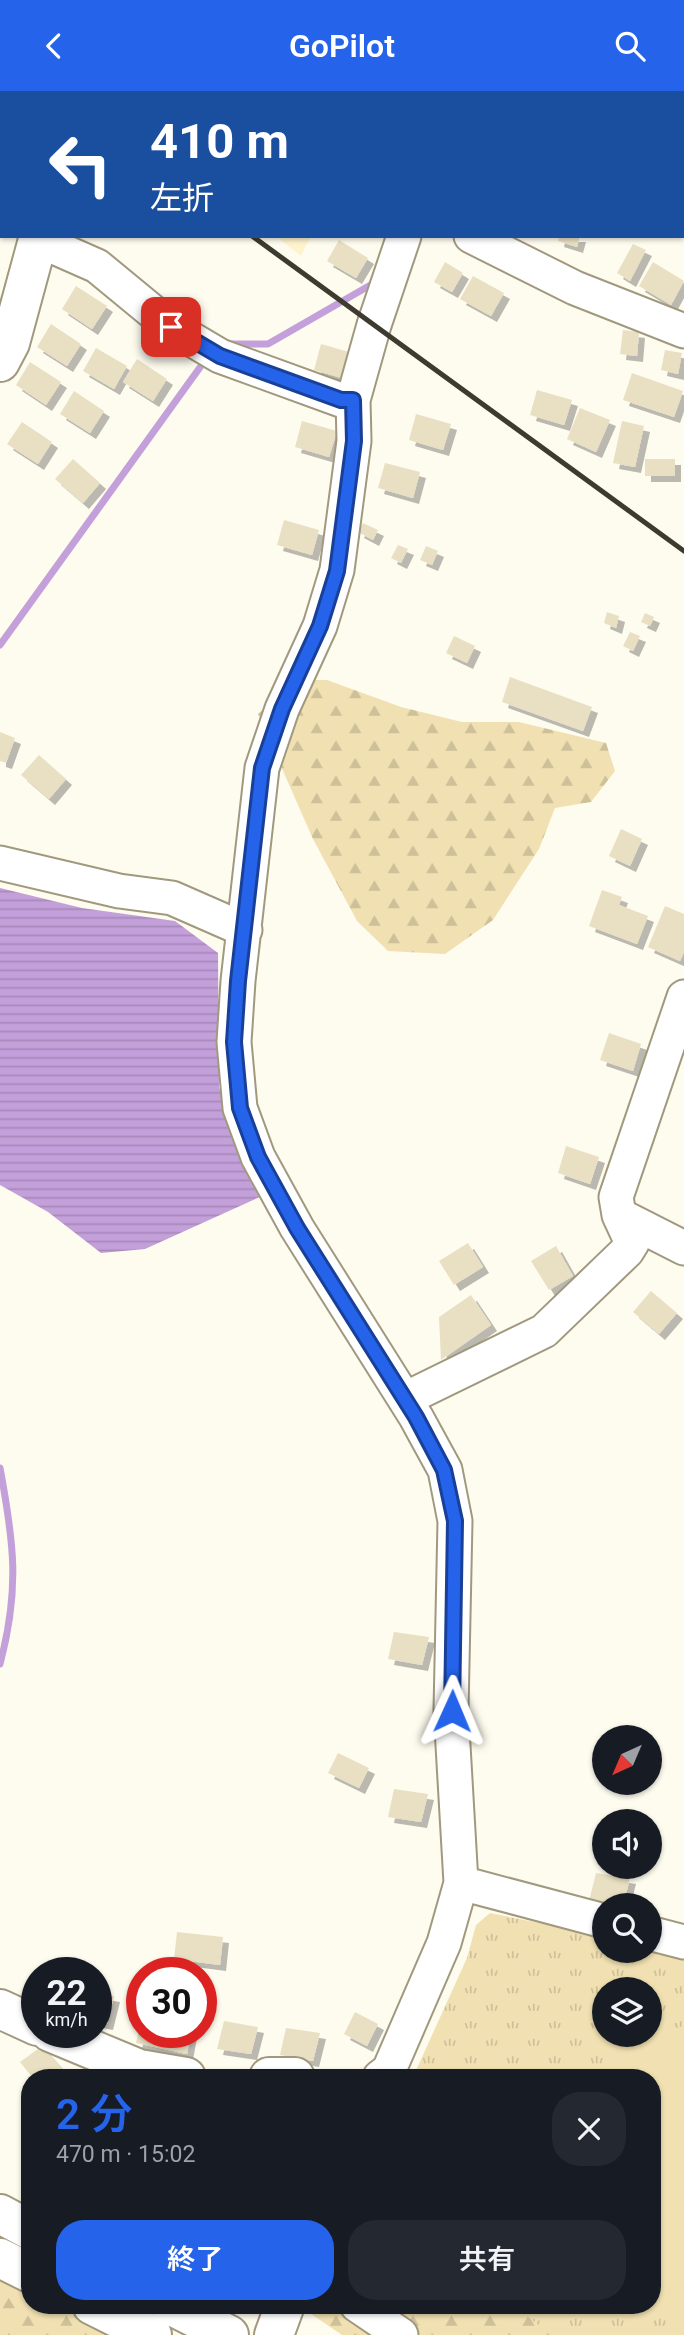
<!DOCTYPE html>
<html lang="ja">
<meta charset="utf-8">
<style>
body{margin:0;font-family:Roboto,"Noto Sans JP",sans-serif;background:#242831;color:#f1f3f6;height:100vh;display:flex;flex-direction:column;font-size:26px;white-space:nowrap}
*{box-sizing:border-box;margin:0}
p{font-size:23px;color:#9ea1a6}
.icon{flex:none;width:38px;height:38px;fill:none;stroke:currentColor;stroke-width:2;stroke-linecap:round;stroke-linejoin:round}
.map{position:relative;flex:1;overflow:hidden}
.sheet{position:absolute;left:21px;top:1978px;width:640px;height:245px;display:flex;flex-direction:column;background:#171b24;border-radius:28px;box-shadow:0 2px 5px #0004}
.sheet>*{flex:none}
.top-card{position:absolute;left:0px;top:0px;width:684px;height:147px;box-shadow:0 2px 5px #0004;background:#1a4fa0;color:#fff;overflow:hidden}
.needle{width:46px;rotate:224deg}
.tools{position:absolute;left:592px;top:1634px;display:grid;gap:14px}
.tools a{display:grid;place-items:center;width:70px;height:70px;border-radius:50%;background:#171b24;box-shadow:0 2px 5px #0004;font-size:35px}
.speed{position:absolute;left:21px;top:1866px;display:flex;gap:14px;font-size:35px;font-weight:700;text-align:center}
.speed>*{display:grid;place-content:center;width:91px;height:91px;border-radius:50%;background:#171b24;box-shadow:0 2px 5px #0004;line-height:1}
.speed small{font-size:18px;font-weight:400}
.speed .limit{border:10px solid #d22;background:#fff;color:#111}
.pin{position:absolute;display:grid;place-items:center;width:60px;height:60px;color:#fff;margin:-30px;border-radius:14px;box-shadow:0 4px 10px #0006}
.me{position:absolute;width:77px;margin:-38px;rotate:1deg;stroke-linejoin:round;filter:drop-shadow(0 0 5px #0008)}
.turn{display:flex;align-items:center;gap:24px;height:147px;padding:0 35px;font-size:32px}
.turn .icon{width:91px;height:91px;stroke-width:2.5}
.turn b{display:block;font-size:49px;line-height:60px}
.round{display:grid;place-items:center;flex:none;width:74px;height:74px;border-radius:28px;background:#242831}
.summary{display:flex;align-items:center;justify-content:space-between;height:119px;padding:0 35px}
h1{font-size:42px;font-weight:600;line-height:52px;color:#2563eb}
.button{display:flex;gap:14px;margin-top:auto;padding:14px 35px}
.button a{flex:1;height:80px;border-radius:28px;background:#2563eb;color:#fff;font-size:28px;font-weight:600;line-height:80px;text-align:center}
.button a+a{background:#242831;color:#f1f3f6}
header{display:flex;justify-content:space-between;align-items:center;height:91px;padding:0 35px;background:#2563eb;color:#fff;font-size:32px;font-weight:600}
.map>svg:first-child{display:block}
.built{fill:#fff3ce}
.grass{fill:url(#grass-tufts);fill-rule:evenodd}
.forest{fill:url(#forest-firs)}
.pitch{fill:#f1e1b2}
.water{fill:url(#water-rules)}
.lines{fill:none;stroke-linecap:round;stroke-linejoin:round}
.stream{stroke:#c3a0da;stroke-width:7}
.building{fill:#e9e0c3;filter:url(#shadow)}
.minor-casing{stroke:#a1997e;stroke-width:37}
.major-casing{stroke:#a1997e;stroke-width:42}
.highway-casing{stroke:#a1997e;stroke-width:42}
.minor{stroke:#fff;stroke-width:33}
.major{stroke:#fff;stroke-width:38}
.highway{stroke:#fff;stroke-width:38}
.rail{stroke:#3d3a2f;stroke-width:5}
.route-casing{stroke:#184099;stroke-width:18}
.route{stroke:#2563eb;stroke-width:12}
</style>
<header><svg class="icon" aria-label="back" viewBox="0 0 24 24"><path d="M15 5l-7 7 7 7"/></svg>GoPilot<svg class="icon" aria-label="search" viewBox="0 0 24 24"><circle cx="10" cy="10" r="6"/><path d="M15 15l6 6"/></svg></header>
<div class="map">
<svg width="684" height="2244" viewBox="0 0 684 2244">
<defs>
<pattern id="grass-tufts" width="24" height="20" patternUnits="userSpaceOnUse" patternTransform="scale(1.75)"><rect width="24" height="20" fill="#f1e1b2"/><path d="M3 7l-1-3M5 7V3M7 7l1-3M15 17l-1-3M17 17v-4M19 17l1-3" fill="none" stroke="#cec098"/></pattern>
<pattern id="forest-firs" width="22" height="20" patternUnits="userSpaceOnUse" patternTransform="scale(1.75)"><rect width="22" height="20" fill="#f1e1b2"/><path d="M5 1l3.5 6h-7zM16 11l3.5 6h-7z" fill="#cec098"/></pattern>
<pattern id="water-rules" width="6" height="5" patternUnits="userSpaceOnUse" patternTransform="scale(1.75)"><rect width="6" height="5" fill="#c3a0da"/><path d="M0 2.5h6" fill="none" stroke="#a789ba"/></pattern>
<filter id="shadow"><feDropShadow dx="6" dy="6" stdDeviation="0" flood-color="#0004"/></filter>
</defs>
<rect width="100%" height="100%" fill="#fefbef"/>
<!-- built -->
<path class="built" d="M 83,0 L 426,0 L 425,2 Z
M 276,145 L 311,145 L 301,165 Z"/>
<!-- grass -->
<path class="grass" d="M 490,1822 L 604,1845 L 604,1860 L 649,1860 L 649,1854 L 684,1861 L 684,2244 L 435,2244 L 395,2214 L 653,2214 L 653,1986 L 413,1986 L 467,1867 L 476,1834 ZM 604,1899 L 649,1899 L 649,1944 L 604,1944 Z"/>
<!-- forest -->
<path class="forest" d="M 296,589 L 327,589 L 401,616 L 462,631 L 519,631 L 606,652 L 615,680 L 591,711 L 555,717 L 539,758 L 493,829 L 445,863 L 388,860 L 357,830 L 313,748 L 258,623 Z
M 0,2189 L 30,2203 L 30,2214 L 53,2214 L 117,2244 L 0,2244 Z
M 298,2214 L 513,2214 L 551,2244 L 342,2244 Z"/>
<!-- pitch -->
<path class="pitch" d="M 684,1935 L 684,2244 L 677,2244 L 653,2207 L 653,1986 L 597,1986 L 610,1953 Z"/>
<!-- water -->
<path class="water" d="M 0,797 L 82,817 L 175,830 L 218,862 L 219,996 L 239,1061 L 262,1105 L 145,1158 L 101,1162 L 48,1121 L 0,1094 Z"/>
<g class="lines">
<!-- stream -->
<path class="stream" d="M 227,253 L 268,253 L 374,192
M 0,554 L 206,268
M 0,1377 C 14,1452 20,1498 0,1573"/>
</g>
<!-- building -->
<path class="building" d="M 559,145 L 580,145 L 577,156 L 558,150 Z
M 339,149 L 368,167 L 356,187 L 327,170 Z
M 633,153 L 646,159 L 630,190 L 617,182 Z
M 445,171 L 463,182 L 452,201 L 434,191 Z
M 653,171 L 684,190 L 671,214 L 639,195 Z
M 473,185 L 504,202 L 491,225 L 460,208 Z
M 76,195 L 107,215 L 92,238 L 62,218 Z
M 51,233 L 81,253 L 67,275 L 37,256 Z
M 623,239 L 639,241 L 637,265 L 620,263 Z
M 321,253 L 356,263 L 349,289 L 314,279 Z
M 96,257 L 127,275 L 114,298 L 83,280 Z
M 665,259 L 682,262 L 678,283 L 661,279 Z
M 137,268 L 167,288 L 153,310 L 123,291 Z
M 30,271 L 61,291 L 46,314 L 16,294 Z
M 632,282 L 683,300 L 674,326 L 623,309 Z
M 537,299 L 572,309 L 564,334 L 530,324 Z
M 74,300 L 104,320 L 90,342 L 60,323 Z
M 580,317 L 610,329 L 596,361 L 567,348 Z
M 416,323 L 451,333 L 443,359 L 409,349 Z
M 302,330 L 337,340 L 329,366 L 295,356 Z
M 622,330 L 644,335 L 635,376 L 613,372 Z
M 22,331 L 52,351 L 38,373 L 7,353 Z
M 73,368 L 100,392 L 83,412 L 55,388 Z
M 645,368 L 675,368 L 675,385 L 645,385 Z
M 385,372 L 420,381 L 413,407 L 378,397 Z
M 284,429 L 319,439 L 312,464 L 277,454 Z
M 363,432 L 378,439 L 373,449 L 358,441 Z
M 398,454 L 408,458 L 401,472 L 391,467 Z
M 426,455 L 438,460 L 432,474 L 420,469 Z
M 607,521 L 619,525 L 616,537 L 604,532 Z
M 645,522 L 654,526 L 650,535 L 641,531 Z
M 630,541 L 640,545 L 633,560 L 623,555 Z
M 454,545 L 475,555 L 467,572 L 446,562 Z
M 510,586 L 592,616 L 583,640 L 502,611 Z
M 0,641 L 15,647 L 6,672 L 0,670 Z
M 39,664 L 66,688 L 49,708 L 21,684 Z
M 621,738 L 642,748 L 630,775 L 609,765 Z
M 602,799 L 622,806 L 619,814 L 648,825 L 637,853 L 589,835 Z
M 665,815 L 684,823 L 684,861 L 680,870 L 648,856 Z
M 609,942 L 641,953 L 633,980 L 600,969 Z
M 566,1055 L 599,1066 L 590,1093 L 558,1082 Z
M 468,1152 L 483,1176 L 454,1194 L 439,1170 Z
M 556,1155 L 573,1185 L 549,1199 L 531,1170 Z
M 651,1200 L 677,1222 L 659,1243 L 633,1221 Z
M 471,1204 L 491,1234 L 441,1269 L 439,1226 Z
M 394,1541 L 429,1546 L 422,1574 L 388,1568 Z
M 338,1662 L 369,1677 L 359,1697 L 328,1682 Z
M 394,1698 L 428,1703 L 421,1731 L 388,1726 Z
M 596,1782 L 630,1787 L 623,1815 L 589,1810 Z
M 177,1841 L 223,1846 L 220,1874 L 174,1868 Z
M 96,1902 L 114,1905 L 107,1933 L 96,1931 Z
M 355,1921 L 378,1933 L 367,1955 L 344,1943 Z
M 141,1930 L 142,1941 L 191,1941 L 187,1963 L 136,1952 Z
M 224,1930 L 258,1936 L 251,1963 L 217,1958 Z
M 286,1937 L 320,1942 L 313,1970 L 280,1964 Z
M 42,1955 L 65,1981 L 57,1986 L 32,1986 L 20,1971 Z"/>
<g class="lines">
<!-- minor casing -->
<g class="minor-casing">
<path id="minor" d="M 14,0 L 15,2
M 435,2 L 436,0
M 471,145 L 575,197 L 684,240
M 38,149 L 97,175 L 171,236 L 220,265 L 341,309 L 353,309
M 0,772 L 119,800 L 172,807 L 245,839
M 619,1124 L 684,1157
M 405,1308 L 544,1240 L 627,1160 L 632,1152 L 619,1124 L 616,1106 L 684,906
M 461,1792 L 604,1830
M 649,1842 L 684,1851
M 380,1986 L 389,1979 L 444,1852 L 461,1792 L 451,1620 L 455,1430 L 445,1379 L 416,1326 L 297,1137 L 258,1066 L 240,1017 L 234,951 L 238,890 L 262,677 L 282,618 L 320,535 L 337,479 L 354,350 L 353,309 L 374,234 L 404,145
M 357,2214 L 401,2244"/>
</g>
<!-- major casing -->
<g class="major-casing">
<path id="major" d="M 50,2 L 50,0
M 0,271 L 10,252 L 39,145
M 0,1918 L 37,1935
M 50,1941 L 139,1978 L 186,1986
M 269,1986 L 295,1986
M 274,2244 L 285,2214"/>
</g>
<!-- highway casing -->
<g class="highway-casing">
<path id="highway" d="M 0,2123 L 30,2139
M 0,2167 L 30,2182
M 92,2214 L 152,2244
M 170,2214 L 229,2244"/>
</g>
<!-- minor -->
<use href="#minor" class="minor"/>
<!-- major -->
<use href="#major" class="major"/>
<!-- highway -->
<use href="#highway" class="highway"/>
<!-- rail -->
<path class="rail" d="M 53,0 L 56,2
M 252,145 L 684,460"/>
</g>
<g class="lines">
<!-- route casing -->
<g class="route-casing">
<path id="route" d="M 171,236 L 220,265 L 341,309 L 353,309 L 354,350 L 337,480 L 320,535 L 282,618 L 262,677 L 238,890 L 234,951 L 240,1017 L 258,1066 L 297,1137 L 416,1326 L 444,1379 L 455,1430 L 452,1620"/>
</g>
<!-- route -->
<use href="#route" class="route"/>
</g>
</svg>
<div class="tools">
<a><svg class="needle" viewBox="-14 -14 28 28"><path d="M0-13l5 13h-10z" fill="#e53935"/><path d="M0 13l5-13h-10z" fill="#9ea1a6"/></svg></a>
<a><svg class="icon" aria-label="sound" viewBox="0 0 24 24"><path d="M4 9h4l5-4v14l-5-4H4zM17 9q2 3 0 6"/></svg></a>
<a><svg class="icon" aria-label="search" viewBox="0 0 24 24"><circle cx="10" cy="10" r="6"/><path d="M15 15l6 6"/></svg></a>
<a><svg class="icon" aria-label="layers" viewBox="0 0 24 24"><path d="M12 4l9 5-9 5-9-5zM3 14l9 5 9-5"/></svg></a>
</div>
<div class="speed"><div>22<small>km/h</small></div><div class="limit">30</div></div>
<div class="pin" style="left:171px;top:236px;background:#d93025"><svg class="icon" aria-label="arrive" viewBox="0 0 24 24"><path d="M6 21V4h12l-3 4 3 4H6"/></svg></div>
<svg class="me" style="left:452px;top:1620px" viewBox="-20 -20 40 40"><path d="M0-17L14 15 0 8-14 15z" fill="#2563eb" stroke="#fff" stroke-width="4"/></svg>
<div class="top-card">
<div class="turn"><svg class="icon" aria-label="left" viewBox="0 0 24 24"><path d="M17 20v-9H6M10 6l-5 5 5 5"/></svg><div><b>410 m</b>左折</div></div>
</div>
<section class="sheet">
<div class="summary"><div><h1>2 分</h1><p>470 m · 15:02</p></div><a class="round"><svg class="icon" aria-label="close" viewBox="0 0 24 24"><path d="M6 6l12 12M18 6L6 18"/></svg></a></div>
<div class="button"><a>終了</a><a>共有</a></div>
</section>
</div>
